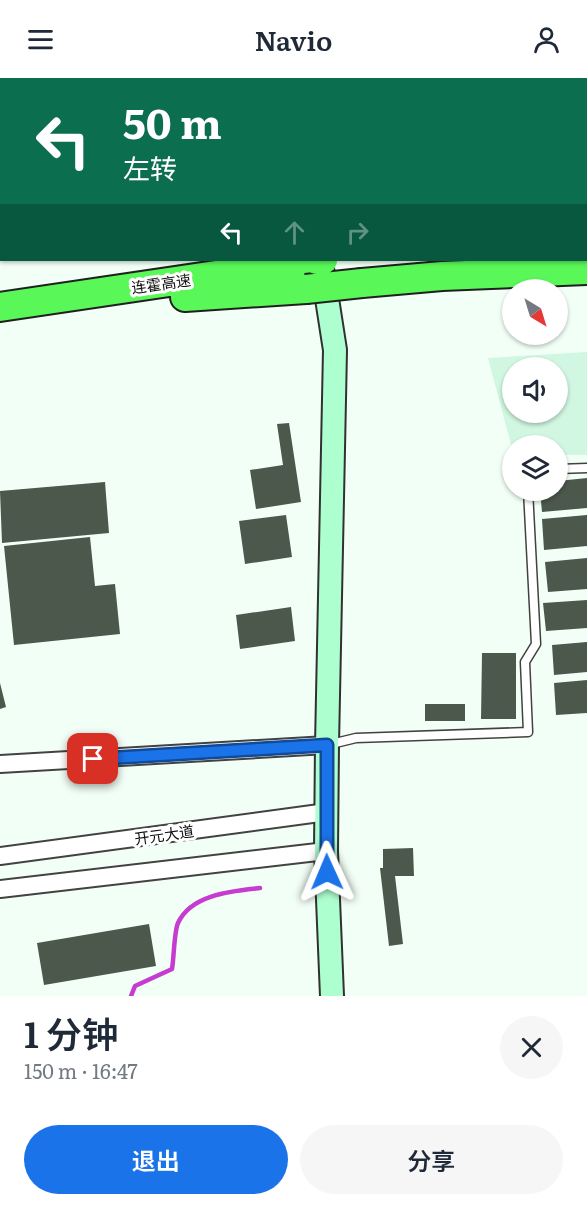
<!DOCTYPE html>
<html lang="zh">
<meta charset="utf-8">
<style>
body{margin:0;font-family:Literata,"Noto Sans SC",serif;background:#f6f6f7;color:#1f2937;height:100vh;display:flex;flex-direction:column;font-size:22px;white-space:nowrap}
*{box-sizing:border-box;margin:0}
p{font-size:20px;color:#747a83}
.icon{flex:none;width:33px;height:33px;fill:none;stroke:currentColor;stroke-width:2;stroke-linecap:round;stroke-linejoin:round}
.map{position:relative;height:918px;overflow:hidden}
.sheet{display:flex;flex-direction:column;background:#fff;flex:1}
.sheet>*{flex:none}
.top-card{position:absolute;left:0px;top:0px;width:588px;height:183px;box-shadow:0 2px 4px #0004;background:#0b6e4f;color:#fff;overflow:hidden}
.needle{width:39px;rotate:142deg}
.fabs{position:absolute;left:502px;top:201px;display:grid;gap:12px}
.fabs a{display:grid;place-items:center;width:66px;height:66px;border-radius:50%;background:#fff;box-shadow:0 2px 4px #0004;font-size:30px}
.pin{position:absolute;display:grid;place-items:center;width:51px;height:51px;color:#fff;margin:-26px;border-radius:12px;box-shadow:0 3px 9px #0006}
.me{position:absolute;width:66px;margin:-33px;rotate:359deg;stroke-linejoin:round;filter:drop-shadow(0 0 4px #0008)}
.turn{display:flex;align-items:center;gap:21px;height:126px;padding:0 24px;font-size:27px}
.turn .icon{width:78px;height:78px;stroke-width:2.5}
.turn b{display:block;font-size:42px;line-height:51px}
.lanes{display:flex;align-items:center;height:57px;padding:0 24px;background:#0003;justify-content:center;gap:30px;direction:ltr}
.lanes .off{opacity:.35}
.round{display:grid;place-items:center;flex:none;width:63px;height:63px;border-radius:32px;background:#f6f6f7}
.headline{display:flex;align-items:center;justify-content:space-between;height:102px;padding:0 24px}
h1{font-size:36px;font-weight:600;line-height:45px}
.primary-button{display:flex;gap:12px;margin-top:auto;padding:12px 24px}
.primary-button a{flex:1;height:69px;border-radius:36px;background:#1a73e8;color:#fff;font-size:24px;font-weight:600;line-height:69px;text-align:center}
.primary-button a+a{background:#f6f6f7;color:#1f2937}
header{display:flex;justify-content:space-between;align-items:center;height:78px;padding:0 24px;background:#fff;font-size:27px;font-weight:600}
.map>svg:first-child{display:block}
.farmland{fill:#d1f6e1;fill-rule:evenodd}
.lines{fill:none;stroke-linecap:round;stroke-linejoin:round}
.stream{stroke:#c63bd0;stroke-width:4.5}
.building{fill:#4c584b}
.lane-casing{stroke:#424242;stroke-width:11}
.street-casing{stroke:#424242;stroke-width:20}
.secondary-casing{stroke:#313131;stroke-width:26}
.highway-casing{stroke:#202020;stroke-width:32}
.lane{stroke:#fff;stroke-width:8}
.street{stroke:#fff;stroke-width:16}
.secondary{stroke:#adffd0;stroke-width:22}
.highway{stroke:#59f758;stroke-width:28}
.highway-bridge-casing{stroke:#202020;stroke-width:32;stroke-linecap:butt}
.highway-bridge{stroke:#59f758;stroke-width:28}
.route-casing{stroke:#114b97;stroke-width:15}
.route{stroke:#1a73e8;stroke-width:10}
.labels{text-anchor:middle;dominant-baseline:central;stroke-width:6;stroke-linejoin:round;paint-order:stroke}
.street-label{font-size:15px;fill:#0f0f0f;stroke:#fff}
</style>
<header><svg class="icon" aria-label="menu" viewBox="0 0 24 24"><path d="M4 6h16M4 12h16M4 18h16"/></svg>Navio<svg class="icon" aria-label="person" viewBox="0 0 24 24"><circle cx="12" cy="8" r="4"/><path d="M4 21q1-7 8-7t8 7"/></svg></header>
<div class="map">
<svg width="587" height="918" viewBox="0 0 587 918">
<rect width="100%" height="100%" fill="#f2fff6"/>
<!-- farmland -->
<path class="farmland" d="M 587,274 L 587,377 L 558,377 L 558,368 L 513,368 L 513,374 L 488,280 ZM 513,290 L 558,290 L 558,334 L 513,334 Z"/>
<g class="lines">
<!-- stream -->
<path class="stream" d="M 131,918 L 135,908 L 172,891 C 174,880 174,854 178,845 C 191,816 233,813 260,810"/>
</g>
<!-- building -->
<path class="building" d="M 289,345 L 301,424 L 256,431 L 250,392 L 283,387 L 277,346 Z
M 587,400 L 587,430 L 542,434 L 540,412 L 558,412 L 558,403 Z
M 105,404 L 109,455 L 2,465 L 0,413 Z
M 286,437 L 292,479 L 245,486 L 239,443 Z
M 587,437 L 587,468 L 544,472 L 542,441 Z
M 90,459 L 95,508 L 115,506 L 120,556 L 14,567 L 4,468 Z
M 587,480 L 587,511 L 548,514 L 545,484 Z
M 587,522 L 587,550 L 546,553 L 543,525 Z
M 291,529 L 295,563 L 240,571 L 236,537 Z
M 587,564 L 587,594 L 554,597 L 552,567 Z
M 482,575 L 516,575 L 516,641 L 481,641 Z
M 587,602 L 587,635 L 556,637 L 554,605 Z
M 0,605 L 6,629 L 0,631 Z
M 425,626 L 465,626 L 465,643 L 425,643 Z
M 413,770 L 414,798 L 395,798 L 403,866 L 389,868 L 380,790 L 383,790 L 383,771 Z
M 149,846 L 156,888 L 44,907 L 37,865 Z"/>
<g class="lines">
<!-- lane casing -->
<g class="lane-casing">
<path id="lane" d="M 558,391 L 587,390
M 327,667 L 356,660 L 528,654 L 525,584 L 536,566 L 528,412"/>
</g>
<!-- street casing -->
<g class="street-casing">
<path id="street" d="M 0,686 L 327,667
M 0,778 L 327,734
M 0,811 L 326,773"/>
</g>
<!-- secondary casing -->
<g class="secondary-casing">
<path id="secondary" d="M 293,0 L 293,2
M 323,195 L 335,272 L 327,667 L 326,773 L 332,918"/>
</g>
<!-- highway casing -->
<g class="highway-casing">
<path id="highway" d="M 586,115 L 587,115
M 586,143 L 587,143
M 362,205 L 442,198 L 587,192
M 185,219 L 306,211
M 0,229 L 317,182"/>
</g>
<!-- lane -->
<use href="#lane" class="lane"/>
<!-- street -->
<use href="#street" class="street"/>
<!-- secondary -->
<use href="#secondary" class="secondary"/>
<!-- highway -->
<use href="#highway" class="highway"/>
<!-- highway-bridge casing -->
<g class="highway-bridge-casing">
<path id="highway-bridge" d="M 317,182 L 323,182
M 306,211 L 362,205"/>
</g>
<!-- highway-bridge -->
<use href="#highway-bridge" class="highway-bridge"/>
</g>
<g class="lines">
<!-- route casing -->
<g class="route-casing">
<path id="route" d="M 93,681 L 327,667 L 327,794"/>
</g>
<!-- route -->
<use href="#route" class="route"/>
</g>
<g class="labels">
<!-- street labels -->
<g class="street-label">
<text transform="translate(161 205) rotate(-8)">连霍高速</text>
<text transform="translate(164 756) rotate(-8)">开元大道</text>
</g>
</g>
</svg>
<div class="fabs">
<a><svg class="needle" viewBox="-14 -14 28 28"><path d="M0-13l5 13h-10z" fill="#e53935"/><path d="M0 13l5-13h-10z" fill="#747a83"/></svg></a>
<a><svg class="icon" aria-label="sound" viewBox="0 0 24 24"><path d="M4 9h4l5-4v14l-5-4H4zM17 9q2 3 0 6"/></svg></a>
<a><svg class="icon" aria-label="layers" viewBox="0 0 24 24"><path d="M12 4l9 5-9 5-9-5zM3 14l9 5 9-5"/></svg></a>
</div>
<div class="pin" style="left:93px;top:681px;background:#d93025"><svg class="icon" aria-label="arrive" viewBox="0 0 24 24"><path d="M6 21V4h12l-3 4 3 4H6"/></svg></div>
<svg class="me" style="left:327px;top:794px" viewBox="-20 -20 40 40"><path d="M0-17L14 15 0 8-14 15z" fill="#1a73e8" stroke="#fff" stroke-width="4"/></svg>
<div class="top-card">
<div class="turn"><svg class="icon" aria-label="left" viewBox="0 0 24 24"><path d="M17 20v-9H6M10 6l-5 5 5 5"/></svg><div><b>50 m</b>左转</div></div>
<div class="lanes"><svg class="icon" aria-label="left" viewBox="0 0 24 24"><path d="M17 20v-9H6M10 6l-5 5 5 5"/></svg><svg class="icon off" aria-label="ahead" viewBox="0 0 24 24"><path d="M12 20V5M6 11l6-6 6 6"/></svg><svg class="icon off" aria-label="right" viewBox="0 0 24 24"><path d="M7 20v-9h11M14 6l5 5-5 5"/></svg></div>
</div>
</div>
<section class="sheet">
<div class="headline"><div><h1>1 分钟</h1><p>150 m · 16:47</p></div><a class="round"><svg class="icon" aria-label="close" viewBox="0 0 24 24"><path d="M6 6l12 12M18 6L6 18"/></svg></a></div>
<div class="primary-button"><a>退出</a><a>分享</a></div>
</section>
